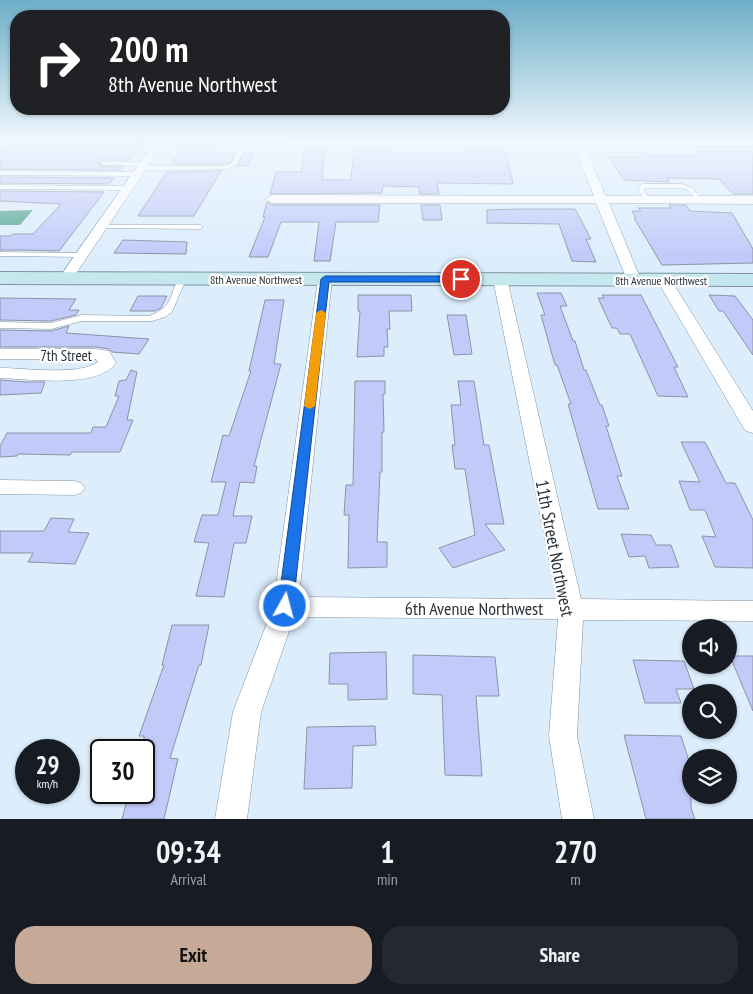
<!DOCTYPE html>
<style>
body{margin:0;font-family:"PT Sans Narrow",sans-serif;background:#242831;color:#f1f3f6;height:100vh;display:flex;flex-direction:column;font-size:19px;white-space:nowrap}
*{box-sizing:border-box;margin:0}
p{font-size:16px;color:#9ea1a6}
.icon{flex:none;width:28px;height:28px;fill:none;stroke:currentColor;stroke-width:2;stroke-linecap:round;stroke-linejoin:round}
.map{position:relative;height:819px;overflow:hidden}
.panel{display:flex;flex-direction:column;background:#171b24;flex:1}
.panel>*{flex:none}
.hud{position:absolute;left:10px;top:10px;width:500px;height:105px;border-radius:20px;box-shadow:0 1px 4px #0004;background:#202124;color:#fff;overflow:hidden}
.buttons{position:absolute;left:682px;top:619px;display:grid;gap:10px}
.buttons a{display:grid;place-items:center;width:55px;height:55px;border-radius:50%;background:#171b24;box-shadow:0 1px 4px #0004;font-size:25px}
.speed{position:absolute;left:15px;top:739px;display:flex;gap:10px;font-size:25px;font-weight:700;text-align:center}
.speed>*{display:grid;place-content:center;width:65px;height:65px;border-radius:50%;background:#171b24;box-shadow:0 1px 4px #0004;line-height:1}
.speed small{font-size:12px;font-weight:400}
.speed .limit{border:2px solid #111;border-radius:8px;background:#fff;color:#111}
.pin{position:absolute;display:grid;place-items:center;width:42px;height:42px;color:#fff;margin:-21px;border:2px solid #fff;border-radius:50%;box-shadow:0 1px 5px #0007}
.me{position:absolute;width:55px;margin:-28px;rotate:7deg;stroke-linejoin:round;filter:drop-shadow(0 0 4px #0008)}
.turn{display:flex;align-items:center;gap:18px;height:105px;padding:0 15px;font-size:22px}
.turn .icon{width:65px;height:65px;stroke-width:2.5}
.turn b{display:block;font-size:35px;line-height:42px}
.eta{display:flex;justify-content:space-evenly;align-items:center;height:85px;text-align:center}
.eta b{font-size:30px;font-weight:700;line-height:35px}
.cta{display:flex;gap:10px;margin-top:auto;padding:10px 15px}
.cta a{flex:1;height:58px;border-radius:20px;background:#c6a996;color:#111;font-size:20px;font-weight:700;line-height:58px;text-align:center}
.cta a+a{background:#242831;color:#f1f3f6}
.map>svg:first-child{display:block}
.water{fill:#55a593}
.building{fill:#c2cafa;stroke:#8f92a5}
.lines{fill:none;stroke-linecap:round;stroke-linejoin:round}
.lane-casing{stroke:#8393a1;stroke-width:1}
.street-casing{stroke:#8393a1;stroke-width:1}
.secondary-casing{stroke:#8393a1;stroke-width:2}
.lane{fill:#fff;fill-rule:evenodd}
.street{fill:#fff;fill-rule:evenodd}
.secondary{fill:#c4e8ee;fill-rule:evenodd}
.route{fill:#1a73e8;stroke:#114b97}
.slow{fill:#f59e0b}
.labels{text-anchor:middle;dominant-baseline:central;stroke-width:4.5;stroke-linejoin:round;paint-order:stroke}
.far-street-label{font-size:12px;fill:#2b3238;stroke:#fff}
.street-label{font-size:15px;fill:#2b3238;stroke:#fff}
.near-street-label{font-size:18px;fill:#2b3238;stroke:#fff}
</style>
<div class="map">
<svg width="753" height="819" viewBox="0 0 753 819">
<rect width="100%" height="100%" fill="#dcedfc"/>
<!-- water -->
<path class="water" d="M 33,210 L 20,225 L 0,225 L 0,211 Z"/>
<!-- building -->
<path class="building" d="M 15,141 L 141,141 L 140,142 L 144,142 L 129,160 L 101,160 L 98,163 L 103,167 L 122,167 L 120,170 L 0,169 L 0,154 Z
M 186,141 L 213,141 L 208,152 L 234,152 L 231,162 L 225,164 L 172,164 Z
M 305,149 L 325,149 L 322,180 L 351,180 L 354,150 L 393,150 L 393,154 L 467,152 L 466,150 L 504,151 L 506,152 L 513,184 L 437,183 L 439,194 L 420,194 L 419,187 L 383,186 L 382,193 L 270,194 L 276,172 L 301,172 Z
M 647,151 L 651,157 L 651,155 L 698,155 L 694,151 L 753,152 L 753,194 L 733,194 L 719,179 L 667,178 L 670,182 L 624,180 L 609,157 L 639,157 Z
M 244,152 L 254,153 L 248,166 L 237,166 Z
M 221,171 L 194,216 L 138,216 L 167,172 Z
M 0,177 L 114,178 L 109,184 L 0,183 Z
M 0,191 L 104,192 L 59,251 L 21,250 L 0,250 L 0,236 L 11,236 L 13,234 L 33,234 L 61,204 L 0,201 Z
M 267,202 L 272,205 L 380,205 L 378,222 L 336,222 L 330,261 L 314,261 L 319,222 L 281,222 L 268,257 L 249,257 L 265,217 L 263,217 Z
M 421,205 L 440,205 L 442,220 L 423,220 Z
M 669,205 L 686,205 L 690,211 L 732,213 L 753,249 L 753,263 L 662,265 L 634,218 L 636,218 L 632,211 L 641,211 L 638,208 L 671,208 Z
M 518,209 L 575,209 L 591,239 L 586,239 L 596,262 L 572,261 L 559,224 L 487,223 L 487,210 Z
M 123,240 L 187,242 L 186,254 L 114,253 Z
M 537,293 L 561,293 L 567,306 L 560,306 L 573,341 L 575,341 L 584,370 L 586,370 L 600,405 L 602,405 L 609,426 L 606,426 L 622,476 L 617,476 L 629,509 L 598,509 L 568,404 L 571,404 L 557,365 L 555,365 L 541,315 L 545,315 Z
M 358,295 L 411,295 L 412,311 L 389,311 L 390,329 L 387,329 L 388,347 L 384,347 L 384,356 L 357,357 L 360,311 L 358,311 Z
M 602,295 L 641,295 L 678,367 L 674,367 L 688,397 L 658,396 L 630,334 L 620,334 L 617,328 L 612,328 L 598,298 L 604,298 Z
M 709,295 L 735,296 L 753,320 L 753,355 L 723,311 L 719,311 Z
M 138,296 L 167,296 L 161,308 L 155,311 L 130,311 Z
M 0,298 L 76,299 L 69,310 L 79,310 L 76,315 L 51,321 L 0,320 Z
M 265,300 L 284,300 L 274,364 L 281,364 L 254,466 L 257,466 L 254,483 L 240,482 L 233,516 L 252,516 L 246,543 L 234,543 L 224,597 L 196,596 L 209,543 L 194,542 L 202,515 L 218,515 L 226,482 L 211,482 L 223,435 L 229,436 L 251,371 L 249,371 Z
M 447,315 L 466,315 L 472,354 L 454,355 Z
M 69,326 L 66,333 L 149,339 L 139,354 L 112,352 L 109,349 L 96,347 L 0,347 L 0,330 L 51,331 Z
M 131,370 L 137,372 L 127,420 L 133,420 L 120,452 L 72,452 L 70,455 L 18,454 L 17,456 L 0,457 L 0,446 L 7,433 L 91,433 L 93,427 L 106,427 L 119,396 L 115,396 L 119,381 L 126,380 Z
M 0,380 L 27,382 L 45,382 L 41,393 L 0,395 Z
M 355,381 L 385,381 L 385,394 L 383,394 L 384,432 L 382,432 L 382,472 L 380,472 L 377,542 L 387,542 L 387,567 L 348,568 L 349,515 L 344,515 L 346,485 L 353,485 Z
M 458,381 L 474,381 L 484,445 L 489,445 L 504,524 L 485,524 L 505,550 L 453,568 L 439,548 L 475,535 L 465,469 L 455,469 L 452,445 L 455,445 L 451,405 L 461,405 Z
M 681,442 L 705,442 L 726,483 L 735,483 L 753,520 L 753,568 L 715,567 L 702,536 L 716,537 L 705,510 L 690,510 L 679,481 L 700,482 Z
M 51,518 L 74,519 L 68,532 L 89,533 L 75,564 L 28,562 L 33,553 L 0,553 L 0,531 L 44,531 Z
M 621,534 L 651,535 L 656,545 L 671,545 L 679,567 L 649,568 L 645,556 L 629,557 Z
M 172,625 L 209,625 L 201,665 L 199,665 L 170,758 L 178,759 L 164,819 L 122,819 L 129,792 L 144,792 L 144,736 L 139,736 L 164,665 L 162,665 Z
M 386,652 L 387,699 L 348,700 L 348,684 L 329,684 L 330,653 Z
M 413,655 L 495,657 L 499,696 L 476,696 L 482,776 L 445,775 L 442,695 L 413,694 Z
M 730,656 L 753,656 L 753,711 Z
M 633,660 L 684,661 L 694,689 L 676,689 L 681,703 L 645,703 Z
M 375,726 L 376,745 L 353,746 L 352,788 L 304,789 L 307,727 Z
M 624,735 L 681,736 L 691,767 L 691,808 L 695,819 L 646,819 Z"/>
<g class="lines">
<!-- lane casing -->
<g class="lane-casing">
<path id="lane" d="M 241,141 L 247,141 L 237,164 L 228,169 L 142,170 L 139,168 L 142,166 L 225,166 L 232,163 Z
M 101,162 L 144,162 L 147,164 L 144,166 L 103,165 L 100,163 Z
M 0,171 L 138,172 L 141,174 L 138,176 L 0,175 Z
M 682,184 L 692,188 L 702,199 L 702,201 L 698,201 L 688,190 L 681,188 L 645,188 L 644,190 L 650,200 L 647,202 L 645,201 L 638,190 L 641,185 L 643,184 Z
M 0,185 L 128,186 L 131,188 L 128,190 L 0,189 Z
M 100,225 L 200,225 L 203,227 L 200,229 L 102,228 L 99,226 Z
M 0,252 L 83,253 L 87,255 L 83,257 L 0,256 Z
M 179,277 L 182,277 L 186,279 L 172,312 L 165,317 L 152,321 L 82,321 L 51,329 L 0,328 L 0,322 L 51,323 L 82,315 L 148,316 C 172,309 169,297 179,277 Z"/>
</g>
<!-- street casing -->
<g class="street-casing">
<path id="street" d="M 155,141 L 165,141 L 71,281 L 61,281 L 59,278 Z
M 285,141 L 753,141 L 753,146 L 584,146 L 606,196 L 753,196 L 753,204 L 609,203 L 641,280 L 639,283 L 629,283 L 627,280 L 596,203 L 272,203 L 266,199 L 272,195 L 594,196 L 574,146 L 289,145 L 285,144 Z
M 325,275 L 330,276 L 332,279 L 299,597 L 557,599 L 493,279 L 495,276 L 505,276 L 507,279 L 581,599 L 753,601 L 753,621 L 583,620 L 577,736 L 594,819 L 562,819 L 549,736 L 558,619 L 294,617 L 261,712 L 247,819 L 215,819 L 233,712 L 273,607 L 318,279 L 320,276 Z
M 664,276 L 669,277 L 671,280 L 753,411 L 753,433 L 746,431 L 743,427 L 657,280 L 659,277 Z
M 0,349 L 96,349 L 109,351 L 116,363 C 98,389 28,379 0,378 L 0,368 C 24,368 79,376 98,362 L 96,359 L 0,359 Z
M 0,480 L 74,481 L 81,483 L 85,488 L 81,493 L 74,495 L 0,494 Z"/>
</g>
<!-- secondary casing -->
<g class="secondary-casing">
<path id="secondary" d="M 0,272 L 753,274 L 753,286 L 0,284 Z"/>
</g>
<!-- lane -->
<use href="#lane" class="lane"/>
<!-- street -->
<use href="#street" class="street"/>
<!-- secondary -->
<use href="#secondary" class="secondary"/>
</g>
<!-- sky -->
<linearGradient id="sky" x2="0" y2="1"><stop stop-color="#6daec6"/><stop offset="0.55" stop-color="#eff7fe"/><stop offset="1" stop-color="#eff7fe" stop-opacity="0"/></linearGradient>
<rect width="753" height="256" fill="url(#sky)"/>
<!-- route -->
<path class="route" d="M 325,276 L 461,276 L 465,279 L 461,282 L 329,282 L 293,606 L 291,611 L 285,613 L 280,611 L 278,606 L 321,279 Z"/>
<!-- slow -->
<path class="slow" d="M 321,310 L 326,313 L 315,406 L 310,409 L 304,406 L 316,313 Z"/>
<g class="labels">
<!-- far-street labels -->
<g class="far-street-label">
<text x="256" y="279">8th Avenue Northwest</text>
<text x="661" y="280">8th Avenue Northwest</text>
</g>
<!-- street labels -->
<g class="street-label">
<text x="66" y="355">7th Street</text>
</g>
<!-- near-street labels -->
<g class="near-street-label">
<text transform="translate(555 548) rotate(79)">11th Street Northwest</text>
<text x="474" y="608">6th Avenue Northwest</text>
</g>
</g>
</svg>
<div class="buttons">
<a><svg class="icon" aria-label="sound" viewBox="0 0 24 24"><path d="M4 9h4l5-4v14l-5-4H4zM17 9q2 3 0 6"/></svg></a>
<a><svg class="icon" aria-label="search" viewBox="0 0 24 24"><circle cx="10" cy="10" r="6"/><path d="M15 15l6 6"/></svg></a>
<a><svg class="icon" aria-label="layers" viewBox="0 0 24 24"><path d="M12 4l9 5-9 5-9-5zM3 14l9 5 9-5"/></svg></a>
</div>
<div class="speed"><div>29<small>km/h</small></div><div class="limit">30</div></div>
<div class="pin" style="left:461px;top:279px;background:#d93025"><svg class="icon" aria-label="arrive" viewBox="0 0 24 24"><path d="M6 21V4h12l-3 4 3 4H6"/></svg></div>
<svg class="me" style="left:285px;top:606px" viewBox="-20 -20 40 40"><circle r="17" fill="#1a73e8" stroke="#fff" stroke-width="3"/><path d="M0-11L8 9 0 5-8 9z" fill="#fff"/></svg>
<div class="hud">
<div class="turn"><svg class="icon" aria-label="right" viewBox="0 0 24 24"><path d="M7 20v-9h11M14 6l5 5-5 5"/></svg><div><b>200 m</b>8th Avenue Northwest</div></div>
</div>
</div>
<section class="panel">
<div class="eta">
<div><b>09:34</b><p>Arrival</p></div>
<div><b>1</b><p>min</p></div>
<div><b>270</b><p>m</p></div>
</div>
<div class="cta"><a>Exit</a><a>Share</a></div>
</section>
